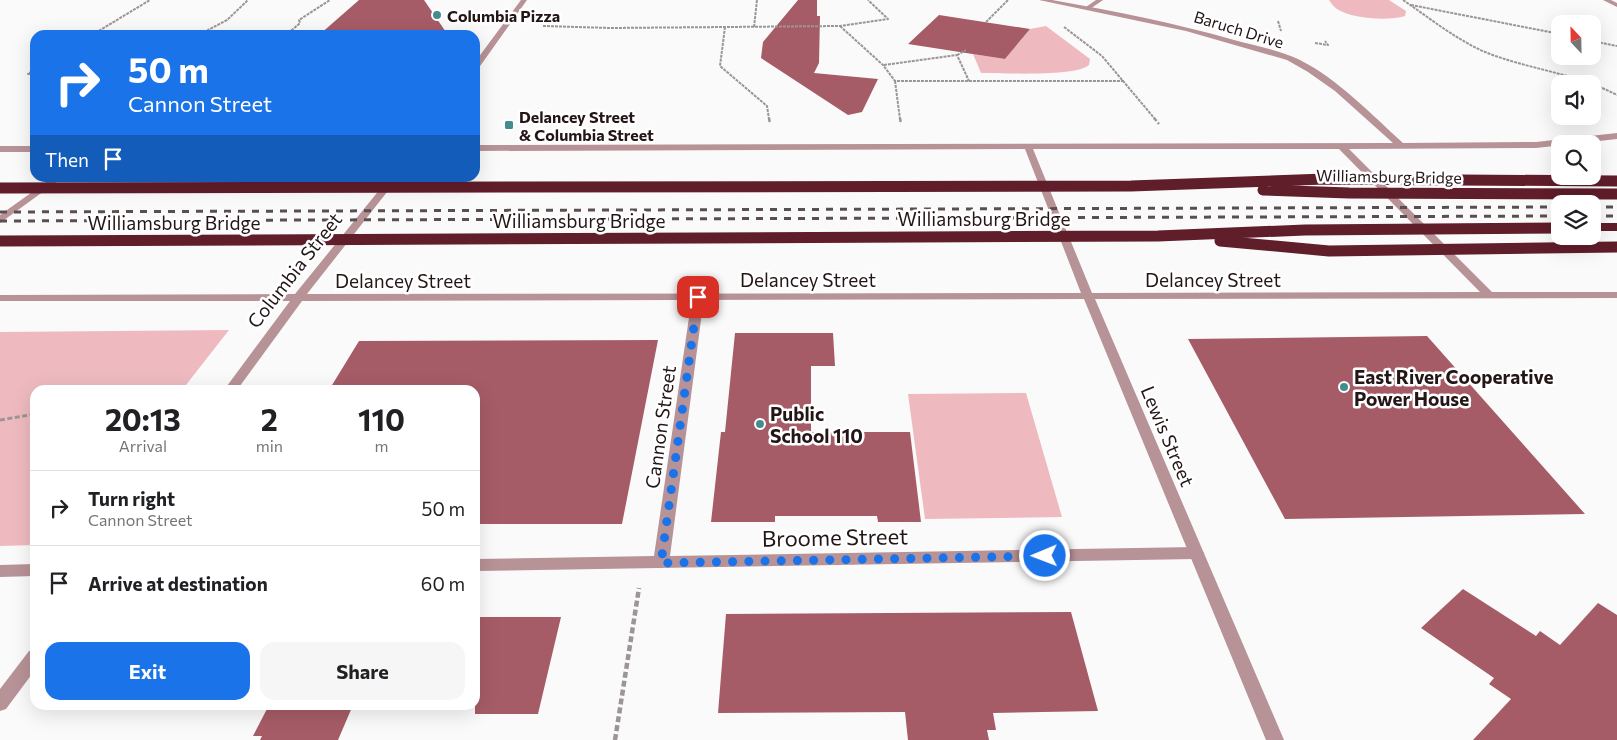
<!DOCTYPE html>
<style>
body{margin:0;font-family:Commissioner,sans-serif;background:#f6f6f6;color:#202124;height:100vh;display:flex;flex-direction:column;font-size:19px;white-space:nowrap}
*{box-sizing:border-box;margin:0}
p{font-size:16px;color:#757577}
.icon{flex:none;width:28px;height:28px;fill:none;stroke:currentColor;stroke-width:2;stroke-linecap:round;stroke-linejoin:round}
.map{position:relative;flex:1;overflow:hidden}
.drawer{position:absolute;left:30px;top:385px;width:450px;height:325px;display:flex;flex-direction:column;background:#fff;border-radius:15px;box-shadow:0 5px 20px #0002}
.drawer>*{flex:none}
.banner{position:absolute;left:30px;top:30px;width:450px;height:152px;border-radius:15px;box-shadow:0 5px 20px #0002;background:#1a73e8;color:#fff;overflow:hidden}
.needle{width:32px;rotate:338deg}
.controls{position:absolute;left:1551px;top:15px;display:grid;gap:10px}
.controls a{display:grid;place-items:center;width:50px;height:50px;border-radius:10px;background:#fff;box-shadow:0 5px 20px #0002;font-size:25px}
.pin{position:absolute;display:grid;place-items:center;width:42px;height:42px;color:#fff;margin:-21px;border-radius:10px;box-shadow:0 2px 8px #0006}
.me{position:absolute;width:55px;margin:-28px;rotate:269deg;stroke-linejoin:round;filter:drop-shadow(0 0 4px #0008)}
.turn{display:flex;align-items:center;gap:18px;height:105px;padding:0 15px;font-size:22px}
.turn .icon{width:65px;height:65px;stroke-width:2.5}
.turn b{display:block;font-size:35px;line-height:42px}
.then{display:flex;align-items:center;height:48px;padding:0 15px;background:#0003;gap:10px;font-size:19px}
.eta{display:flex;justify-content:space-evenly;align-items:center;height:85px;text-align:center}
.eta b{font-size:30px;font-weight:700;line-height:35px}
.primary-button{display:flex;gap:10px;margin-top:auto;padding:10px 15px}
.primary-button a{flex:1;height:58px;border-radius:15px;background:#1a73e8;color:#fff;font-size:20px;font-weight:700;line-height:58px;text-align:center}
.primary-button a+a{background:#f6f6f6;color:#202124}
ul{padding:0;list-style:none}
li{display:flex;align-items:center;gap:15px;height:75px;padding:0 15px;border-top:1px solid #e0e0e0}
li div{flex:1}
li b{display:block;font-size:19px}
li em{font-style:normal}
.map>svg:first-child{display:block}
.green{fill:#eebabf}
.building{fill:#a65c66}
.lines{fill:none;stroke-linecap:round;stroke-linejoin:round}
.path-far3{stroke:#9b9595;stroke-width:2;stroke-dasharray:3 1;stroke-linecap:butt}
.path-far2{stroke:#9b9595;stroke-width:2.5;stroke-dasharray:4 2;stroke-linecap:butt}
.path-far1{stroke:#9b9595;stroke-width:3;stroke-dasharray:5 2.5;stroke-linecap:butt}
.path{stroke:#9b9595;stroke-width:4.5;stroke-dasharray:6 3;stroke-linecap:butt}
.lane{fill:#b79296;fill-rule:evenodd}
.street{fill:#b79296;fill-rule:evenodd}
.highway{fill:#601d2a;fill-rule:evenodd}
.rail{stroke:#5a4f50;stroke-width:3;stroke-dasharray:7 7;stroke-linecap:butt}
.highway-bridge{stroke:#601d2a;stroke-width:11}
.route{stroke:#1a73e8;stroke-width:9;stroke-dasharray:0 16.2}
.poi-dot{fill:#448c8f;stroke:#fff;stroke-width:2}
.labels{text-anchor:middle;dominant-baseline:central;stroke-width:5;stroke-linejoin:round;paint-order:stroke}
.far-poi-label{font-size:16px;font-weight:bold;fill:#241617;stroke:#fff;text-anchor:start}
.far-street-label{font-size:16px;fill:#241617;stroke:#fff}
.street-label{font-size:19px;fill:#241617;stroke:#fff}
.poi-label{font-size:19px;font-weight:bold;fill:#241617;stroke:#fff;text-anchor:start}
.near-street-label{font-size:22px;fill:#241617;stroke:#fff}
</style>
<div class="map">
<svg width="1617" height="740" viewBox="0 0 1617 740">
<rect width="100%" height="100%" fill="#fafafa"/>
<!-- green -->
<path class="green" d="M 1329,0 L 1389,0 L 1406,11 L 1405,16 C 1389,21 1352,19 1337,9 C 1334,7 1331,3 1329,0 Z
M 1046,26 L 1090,59 L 1089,65 C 1075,77 1003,73 981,73 L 973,54 L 1005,59 L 1030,29 Z
M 229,330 L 182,390 L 35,390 L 35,545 L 0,546 L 0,332 Z
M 1026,393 L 1062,517 L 925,519 L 908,394 Z"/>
<!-- building -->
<path class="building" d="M 359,0 L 424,0 L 448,35 L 319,35 Z
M 798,0 L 817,0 L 817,16 L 820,16 L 819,63 L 814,73 L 878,79 L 862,112 L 848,115 L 761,58 L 763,42 Z
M 939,15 L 1030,29 L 1005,59 L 908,44 Z
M 735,333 L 833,333 L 835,366 L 811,366 L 811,432 L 910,432 L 921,522 L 878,522 L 877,516 L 775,516 L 775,522 L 711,522 L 721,432 L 725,432 Z
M 1427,336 L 1585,514 L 1285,519 L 1188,339 Z
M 658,340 L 622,524 L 475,524 L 475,390 L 329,390 L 359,341 Z
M 1463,589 L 1536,636 L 1540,631 L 1560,645 L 1598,603 L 1617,615 L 1617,740 L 1473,740 L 1511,699 L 1489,684 L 1494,678 L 1421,628 Z
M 1071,612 L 1098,711 L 993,713 L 996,730 L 987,730 L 989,740 L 908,740 L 905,712 L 718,713 L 726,614 Z
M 475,617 L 561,617 L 538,714 L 475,714 Z
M 269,705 L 353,705 L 338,740 L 260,740 L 262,736 L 253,736 Z"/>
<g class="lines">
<!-- path-far3 -->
<path class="path-far3" d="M 1403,0 C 1431,19 1459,42 1490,54 C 1533,70 1577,74 1617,95
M 1411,5 L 1560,34
M 1278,21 L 1281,31
M 986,22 L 1008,0
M 543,26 L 611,28 L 840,26 L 888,19 L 868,0
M 840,26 L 883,65 L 895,81 L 1125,81
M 725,27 L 720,66 L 767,106 L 769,119
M 754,27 L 757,0
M 1064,27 L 1102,56 L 1155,119
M 92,35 L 150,0
M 206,35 L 208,30 L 227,20 L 248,0
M 280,35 L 292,30 L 300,23 L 299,20 L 330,0
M 1592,41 L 1617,46
M 1315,43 L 1328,45 L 1325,41
M 957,55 L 966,50
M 884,65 L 957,55 L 969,81
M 35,69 L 28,74 L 35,74
M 895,81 L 900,119"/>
<!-- path-far2 -->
<path class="path-far2" d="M 769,118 L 770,124
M 900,118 L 901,124
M 1154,118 L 1159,124"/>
<!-- path-far1 -->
<path class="path-far1" d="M 130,390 L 147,387 L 192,387
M 0,420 L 35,414"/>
<!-- path -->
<path class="path" d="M 615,740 L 639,588"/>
<!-- lane -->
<path class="lane" d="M 1096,0 L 1103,0 L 1090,9 L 1086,9 L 1086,7 Z
M 698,294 L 704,297 L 670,556 L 1196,547 L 1201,549 L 1204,553 L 1201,557 L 1196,559 L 475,571 L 475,559 L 654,556 L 692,297 Z
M 35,564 L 35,576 L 0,577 L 0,565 Z"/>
<!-- street -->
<path class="street" d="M 521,0 L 527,0 L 478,69 L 475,69 L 475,62 Z
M 1039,0 L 1052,0 C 1114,11 1175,23 1234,40 C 1256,46 1279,50 1300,60 C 1339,80 1371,114 1403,143 L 1536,142 L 1617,133 L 1617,139 L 1536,148 L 1349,149 L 1492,292 L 1617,292 L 1617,298 L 1095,299 L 1284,740 L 1266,740 L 1084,299 L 302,301 L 237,390 L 224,390 L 290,301 L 0,301 L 0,295 L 295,294 L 389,178 L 398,178 L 307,294 L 1081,293 L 1025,149 L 475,151 L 475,145 L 1393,143 L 1335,91 L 1308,72 L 1287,60 L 1186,31 ZM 1033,149 L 1339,149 L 1480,292 L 1092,293 Z
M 1603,0 L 1611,0 L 1617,3 L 1617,7 Z
M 0,146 L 35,146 L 35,152 L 0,152 Z
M 52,178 L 62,178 L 0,223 L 0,215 Z
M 35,649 L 35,670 L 6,709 L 0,711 L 0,689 L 29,651 Z"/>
<!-- highway -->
<path class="highway" d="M 1592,223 L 1617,223 L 1617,231 L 1592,231 Z"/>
<!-- rail -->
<path class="rail" d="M 1592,207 L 1617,207
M 0,212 L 1560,207
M 1592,216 L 1617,216
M 0,221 L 1560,216"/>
<!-- highway-bridge -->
<path class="highway-bridge" d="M 0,188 L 1131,186 L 1325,179 L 1617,181
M 1263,190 L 1349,193 L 1617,194
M 0,241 L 1158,236 L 1305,230 L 1560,228
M 1220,241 L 1329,251 L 1617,247"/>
</g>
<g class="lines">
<!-- route -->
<path class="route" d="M 698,297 L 661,563 L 1045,556"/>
</g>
<!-- markers -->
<g class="poi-dot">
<circle cx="437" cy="15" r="5"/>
<rect x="504" y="120" width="10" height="10" rx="2.5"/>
<circle cx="1344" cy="387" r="5"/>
<circle cx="760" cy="424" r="5"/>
</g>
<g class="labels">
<!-- far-poi labels -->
<g class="far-poi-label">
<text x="447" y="15">Columbia Pizza</text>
<text x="519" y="116">Delancey Street<tspan x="519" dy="18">&amp; Columbia Street</tspan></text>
</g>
<!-- far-street labels -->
<g class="far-street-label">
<text transform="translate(1239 29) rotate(17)">Baruch Drive</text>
<text transform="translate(1389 176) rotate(1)">Williamsburg Bridge</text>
</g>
<!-- street labels -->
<g class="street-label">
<text x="984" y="218">Williamsburg Bridge</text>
<text x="579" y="220">Williamsburg Bridge</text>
<text x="174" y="222">Williamsburg Bridge</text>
<text transform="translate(294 270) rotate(-52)">Columbia Street</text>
<text x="808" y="279">Delancey Street</text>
<text x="1213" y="279">Delancey Street</text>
<text x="403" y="280">Delancey Street</text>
<text transform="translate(660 427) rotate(-82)">Cannon Street</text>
<text transform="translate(1168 436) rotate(67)">Lewis Street</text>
</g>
<!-- poi labels -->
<g class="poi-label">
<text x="1354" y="376">East River Cooperative<tspan x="1354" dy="22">Power House</tspan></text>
<text x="770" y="413">Public<tspan x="770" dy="22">School 110</tspan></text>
</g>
<!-- near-street labels -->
<g class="near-street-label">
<text transform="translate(835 537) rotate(-1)">Broome Street</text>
</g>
</g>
</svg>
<div class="controls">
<a><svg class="needle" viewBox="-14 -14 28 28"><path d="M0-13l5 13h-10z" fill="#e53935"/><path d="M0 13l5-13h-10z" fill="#757577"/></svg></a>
<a><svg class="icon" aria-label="sound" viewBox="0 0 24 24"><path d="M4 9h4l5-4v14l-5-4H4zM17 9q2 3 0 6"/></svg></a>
<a><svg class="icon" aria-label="search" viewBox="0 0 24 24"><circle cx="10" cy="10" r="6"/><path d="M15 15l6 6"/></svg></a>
<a><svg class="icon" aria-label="layers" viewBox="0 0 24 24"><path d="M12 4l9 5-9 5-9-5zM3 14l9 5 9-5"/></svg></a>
</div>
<div class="pin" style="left:698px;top:297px;background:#d93025"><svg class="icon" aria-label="arrive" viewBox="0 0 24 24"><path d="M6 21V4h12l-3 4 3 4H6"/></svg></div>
<svg class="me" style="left:1045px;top:556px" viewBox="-20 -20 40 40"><circle r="17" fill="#1a73e8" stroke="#fff" stroke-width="3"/><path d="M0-11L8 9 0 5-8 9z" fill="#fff"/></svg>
<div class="banner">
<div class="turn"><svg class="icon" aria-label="right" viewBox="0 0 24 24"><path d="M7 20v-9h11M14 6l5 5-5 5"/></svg><div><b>50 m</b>Cannon Street</div></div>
<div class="then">Then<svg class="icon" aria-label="arrive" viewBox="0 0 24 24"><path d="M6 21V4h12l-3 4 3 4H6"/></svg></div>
</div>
<section class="drawer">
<div class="eta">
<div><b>20:13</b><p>Arrival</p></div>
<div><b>2</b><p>min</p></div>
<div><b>110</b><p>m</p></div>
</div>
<ul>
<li><svg class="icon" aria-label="right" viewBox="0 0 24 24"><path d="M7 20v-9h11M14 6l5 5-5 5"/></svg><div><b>Turn right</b><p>Cannon Street</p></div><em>50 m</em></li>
<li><svg class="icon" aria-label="arrive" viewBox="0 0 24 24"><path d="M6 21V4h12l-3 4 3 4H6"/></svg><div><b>Arrive at destination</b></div><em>60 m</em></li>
</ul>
<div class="primary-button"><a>Exit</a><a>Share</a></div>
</section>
</div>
